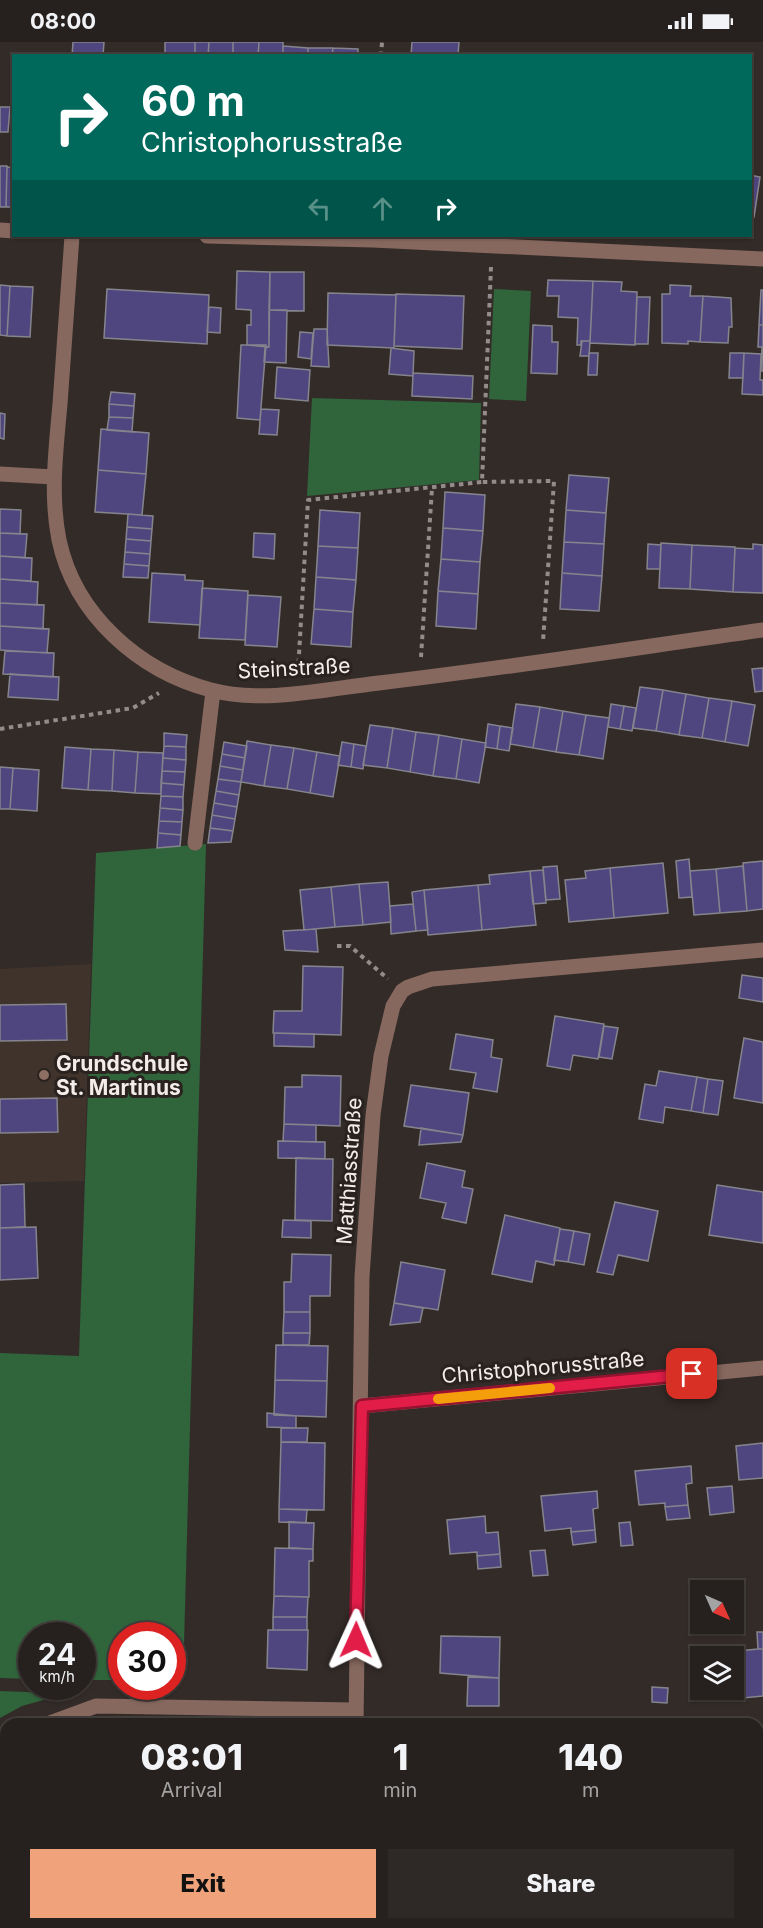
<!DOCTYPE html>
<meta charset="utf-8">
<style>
body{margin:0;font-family:Inter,sans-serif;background:#2e2827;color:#f1f3f6;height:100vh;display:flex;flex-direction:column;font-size:22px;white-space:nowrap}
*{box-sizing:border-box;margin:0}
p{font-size:20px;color:#a4a3a4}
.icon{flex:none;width:33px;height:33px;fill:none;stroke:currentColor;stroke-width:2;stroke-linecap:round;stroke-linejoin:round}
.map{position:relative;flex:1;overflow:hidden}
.sheet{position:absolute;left:0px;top:1676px;width:764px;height:212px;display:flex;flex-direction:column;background:#26201e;border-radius:18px 18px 0 0;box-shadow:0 2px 4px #0004,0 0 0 2px #423e3c}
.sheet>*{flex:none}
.top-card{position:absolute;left:12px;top:12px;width:740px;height:183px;border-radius:0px;box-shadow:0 2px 4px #0004,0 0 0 2px #423e3c;background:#00695c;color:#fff;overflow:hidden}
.needle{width:39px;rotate:135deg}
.fabs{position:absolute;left:690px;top:1538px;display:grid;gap:12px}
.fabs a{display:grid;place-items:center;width:54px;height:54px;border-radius:0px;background:#26201e;box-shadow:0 2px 4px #0004,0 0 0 2px #423e3c;font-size:30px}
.speed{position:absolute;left:18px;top:1580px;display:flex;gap:12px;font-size:30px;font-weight:700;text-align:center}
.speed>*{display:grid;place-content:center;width:78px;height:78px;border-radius:50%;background:#26201e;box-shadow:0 2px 4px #0004,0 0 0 2px #423e3c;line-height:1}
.speed small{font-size:15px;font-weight:400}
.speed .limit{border:9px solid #d22;background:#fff;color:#111}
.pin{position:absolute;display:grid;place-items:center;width:51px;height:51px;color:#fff;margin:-26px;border-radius:12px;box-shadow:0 3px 9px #0006}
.me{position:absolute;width:66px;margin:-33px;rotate:1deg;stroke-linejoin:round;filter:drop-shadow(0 0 4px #0008)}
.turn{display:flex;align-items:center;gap:21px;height:126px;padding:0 30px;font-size:27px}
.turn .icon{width:78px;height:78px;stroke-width:2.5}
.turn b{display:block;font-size:42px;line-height:51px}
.lanes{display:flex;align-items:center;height:57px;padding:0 30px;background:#0003;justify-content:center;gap:30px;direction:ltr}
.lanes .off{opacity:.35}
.eta{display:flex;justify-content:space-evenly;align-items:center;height:102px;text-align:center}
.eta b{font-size:36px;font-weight:800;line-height:42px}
.action{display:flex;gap:12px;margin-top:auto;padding:12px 30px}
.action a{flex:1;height:69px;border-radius:0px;background:#f0a27a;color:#111;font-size:24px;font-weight:800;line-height:69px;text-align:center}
.action a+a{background:#2e2827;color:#f1f3f6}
.status{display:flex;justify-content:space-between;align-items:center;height:42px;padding:0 30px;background:#26201e;direction:ltr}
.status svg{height:16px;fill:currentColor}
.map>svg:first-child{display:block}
.built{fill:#40332c}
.green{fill:#30643b}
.building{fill:#50467f;stroke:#85848d;stroke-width:1.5}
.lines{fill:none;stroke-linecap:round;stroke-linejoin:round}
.path{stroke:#938c8a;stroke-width:4;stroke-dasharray:4.5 4.5;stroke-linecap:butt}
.minor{stroke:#86685e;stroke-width:15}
.route-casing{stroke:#92132f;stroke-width:15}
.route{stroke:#e11d48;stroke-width:10}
.slow{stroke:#f59e0b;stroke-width:10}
.education-dot{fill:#8d6e63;stroke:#29221e;stroke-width:2}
.labels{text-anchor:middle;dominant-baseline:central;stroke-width:6;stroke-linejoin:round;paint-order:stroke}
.street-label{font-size:21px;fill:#f2edeb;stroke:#29221e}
.poi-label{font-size:21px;font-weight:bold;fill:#f2edeb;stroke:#29221e;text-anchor:start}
</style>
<div class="status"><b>08:00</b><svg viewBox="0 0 49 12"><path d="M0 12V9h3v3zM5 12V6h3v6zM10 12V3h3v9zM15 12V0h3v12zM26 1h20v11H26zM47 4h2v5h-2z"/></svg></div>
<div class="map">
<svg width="763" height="1886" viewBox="0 0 763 1886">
<rect width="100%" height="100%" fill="#332b28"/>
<!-- built -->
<path class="built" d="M 91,922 L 84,1139 L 0,1141 L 0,927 Z"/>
<!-- green -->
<path class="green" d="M 494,247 L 531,249 L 526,359 L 489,357 Z
M 312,356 L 481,361 L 479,438 L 307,454 Z
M 206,802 L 183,1639 L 173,1639 L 172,1593 L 122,1593 L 121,1638 L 83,1638 L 82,1593 L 32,1593 L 31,1637 L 0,1636 L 0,1311 L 79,1314 L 96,811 Z
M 0,1649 L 54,1651 L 54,1655 L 22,1664 L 0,1676 Z"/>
<!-- building -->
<path class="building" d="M 73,0 L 104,0 L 103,14 L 72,14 Z
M 165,0 L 195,0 L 195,14 L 165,14 Z
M 195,0 L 209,0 L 208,14 L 195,14 Z
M 209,0 L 233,0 L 233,14 L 208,14 Z
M 233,0 L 259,0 L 258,14 L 233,14 Z
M 259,0 L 283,0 L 283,14 L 258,14 Z
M 412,0 L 459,0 L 458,14 L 411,14 Z
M 283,4 L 308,6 L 308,14 L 283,14 Z
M 308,6 L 333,6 L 332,14 L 308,14 Z
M 333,6 L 358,7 L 358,14 L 332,14 Z
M 0,65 L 10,65 L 8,90 L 0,90 Z
M 0,124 L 7,124 L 6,165 L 0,165 Z
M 7,125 L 14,126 L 14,165 L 6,165 Z
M 750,133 L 760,135 L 754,175 L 750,174 Z
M 237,229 L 270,230 L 269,305 L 247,303 L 247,283 L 251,283 L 251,268 L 236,267 Z
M 270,230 L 304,230 L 304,269 L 269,268 Z
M 548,238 L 593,239 L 590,299 L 581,299 L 581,303 L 577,303 L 578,276 L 558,275 L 559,254 L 547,254 Z
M 593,239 L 622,240 L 621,249 L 637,250 L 635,303 L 590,301 Z
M 0,243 L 10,244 L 7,294 L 0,293 Z
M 670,243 L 691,244 L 690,254 L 703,254 L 700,300 L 688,299 L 688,302 L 662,301 L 662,252 L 670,252 Z
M 10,244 L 33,245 L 30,295 L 7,294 Z
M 107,247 L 209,253 L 207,302 L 104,296 Z
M 761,248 L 763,248 L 763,283 L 759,283 Z
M 328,251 L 396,253 L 394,306 L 327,303 Z
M 396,252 L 464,254 L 462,307 L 394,304 Z
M 703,254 L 731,256 L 732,285 L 729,285 L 728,301 L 700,300 Z
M 637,255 L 650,255 L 648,302 L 635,302 Z
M 209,265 L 221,266 L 220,291 L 207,290 Z
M 269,268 L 287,268 L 286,321 L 264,320 L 265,306 L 269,305 Z
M 533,283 L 552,284 L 552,300 L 558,300 L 557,332 L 531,331 Z
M 759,283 L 763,283 L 763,329 L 761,329 L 762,305 L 758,305 Z
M 314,287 L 327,287 L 329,325 L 311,324 Z
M 300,290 L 313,291 L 311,317 L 298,315 Z
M 582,299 L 590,299 L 589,314 L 580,314 Z
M 241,303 L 266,303 L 260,378 L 237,376 Z
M 391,306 L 414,309 L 413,334 L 389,332 Z
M 589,311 L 598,311 L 597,333 L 588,333 Z
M 730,311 L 744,311 L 743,336 L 729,336 Z
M 744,311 L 761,312 L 760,338 L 763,338 L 763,353 L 742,352 Z
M 277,325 L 310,328 L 308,359 L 275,356 Z
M 413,331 L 473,334 L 472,357 L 412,354 Z
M 111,350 L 135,352 L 134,364 L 109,362 Z
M 109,362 L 134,364 L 133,376 L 109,375 Z
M 261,367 L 279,368 L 277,393 L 259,392 Z
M 0,371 L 5,372 L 4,397 L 0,396 Z
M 109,375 L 133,376 L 132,390 L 107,388 Z
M 101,387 L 149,391 L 146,432 L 98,428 Z
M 98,428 L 146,432 L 142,473 L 95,470 Z
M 569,433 L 609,436 L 606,471 L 566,468 Z
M 445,450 L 485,453 L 483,489 L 443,486 Z
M 0,467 L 21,468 L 20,492 L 0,491 Z
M 320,468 L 360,471 L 358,506 L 318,504 Z
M 566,468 L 606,471 L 604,502 L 564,500 Z
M 128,472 L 153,474 L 152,487 L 127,485 Z
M 127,485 L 152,487 L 151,499 L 126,497 Z
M 443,486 L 483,489 L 480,520 L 441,517 Z
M 0,491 L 27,492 L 25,516 L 0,514 Z
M 254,491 L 275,492 L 274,517 L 253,515 Z
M 126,497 L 151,499 L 150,512 L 125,510 Z
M 564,500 L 604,502 L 602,534 L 562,531 Z
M 661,501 L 692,503 L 690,547 L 659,546 Z
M 648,502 L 661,503 L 660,527 L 647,527 Z
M 753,502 L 763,503 L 763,551 L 733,550 L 735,506 L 753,507 Z
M 692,503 L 735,505 L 733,550 L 690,547 Z
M 318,504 L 358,506 L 356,538 L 316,535 Z
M 125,510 L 150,512 L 149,524 L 124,522 Z
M 0,514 L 32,516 L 31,539 L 0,537 Z
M 441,517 L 480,520 L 478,552 L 438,549 Z
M 124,522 L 149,524 L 148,536 L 123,535 Z
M 152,531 L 185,533 L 185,538 L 203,539 L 200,583 L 149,580 Z
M 562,531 L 602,534 L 599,569 L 560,567 Z
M 316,535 L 356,538 L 353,570 L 314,567 Z
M 0,537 L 38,540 L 37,563 L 0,561 Z
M 202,546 L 248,549 L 245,598 L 199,596 Z
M 438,549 L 478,552 L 476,587 L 436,584 Z
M 248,553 L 281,555 L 277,605 L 245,603 Z
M 0,561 L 44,563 L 43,587 L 0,584 Z
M 314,567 L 353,570 L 351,605 L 311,602 Z
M 0,584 L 49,587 L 47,611 L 0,608 Z
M 5,609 L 54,611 L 53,635 L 3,632 Z
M 763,626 L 763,649 L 755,650 L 752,627 Z
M 10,632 L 59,635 L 58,658 L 8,655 Z
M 640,645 L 663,648 L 656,689 L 633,686 Z
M 663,648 L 686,652 L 679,693 L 656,689 Z
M 686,652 L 709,656 L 702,696 L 679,693 Z
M 709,656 L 732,659 L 725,700 L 702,696 Z
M 732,659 L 755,663 L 748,704 L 725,700 Z
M 516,662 L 540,665 L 533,706 L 510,702 Z
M 611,662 L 624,664 L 620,687 L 608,685 Z
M 624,664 L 636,666 L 632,689 L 620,687 Z
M 540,665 L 563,669 L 556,710 L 533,706 Z
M 563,669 L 586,673 L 579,713 L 556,710 Z
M 586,673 L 609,676 L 603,717 L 579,713 Z
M 488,682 L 500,684 L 497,707 L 485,705 Z
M 370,683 L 393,686 L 387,726 L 363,723 Z
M 500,684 L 513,686 L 509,709 L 497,707 Z
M 393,686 L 416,690 L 410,730 L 387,726 Z
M 416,690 L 439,693 L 433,734 L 410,730 Z
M 164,691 L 187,693 L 186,705 L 164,704 Z
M 439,693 L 462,697 L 456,737 L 433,734 Z
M 462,697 L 486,701 L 479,741 L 456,737 Z
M 247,699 L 271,703 L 264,744 L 241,740 Z
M 224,700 L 247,704 L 245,716 L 222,712 Z
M 342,700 L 354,702 L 351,725 L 338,723 Z
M 354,702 L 366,704 L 363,727 L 351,725 Z
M 271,703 L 294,706 L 287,747 L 264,744 Z
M 164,704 L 186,705 L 186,718 L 163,716 Z
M 65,705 L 91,707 L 88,748 L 62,746 Z
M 294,706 L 317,710 L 310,751 L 287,747 Z
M 91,707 L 114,708 L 112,749 L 88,748 Z
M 114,708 L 138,710 L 135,751 L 112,749 Z
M 138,710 L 163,711 L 161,752 L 135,751 Z
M 317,710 L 340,714 L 333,755 L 310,751 Z
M 222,712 L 245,716 L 243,728 L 220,724 Z
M 163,716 L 186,718 L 185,730 L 162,729 Z
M 220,724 L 243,728 L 241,740 L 218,737 Z
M 0,725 L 13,726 L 10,767 L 0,767 Z
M 13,726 L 39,728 L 37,769 L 10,767 Z
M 162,729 L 185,730 L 184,743 L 161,741 Z
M 218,737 L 241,740 L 239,753 L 216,749 Z
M 161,741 L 184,743 L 183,755 L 161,754 Z
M 216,749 L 239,753 L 237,765 L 214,761 Z
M 161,754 L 183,755 L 183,768 L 160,766 Z
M 214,761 L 237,765 L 235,777 L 212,773 Z
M 160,766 L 183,768 L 182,780 L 159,779 Z
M 212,773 L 235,777 L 233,789 L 210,786 Z
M 159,779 L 182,780 L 181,793 L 158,791 Z
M 210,786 L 233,789 L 231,800 L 208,801 Z
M 158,791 L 181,793 L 180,804 L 157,806 Z
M 689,817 L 692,855 L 679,856 L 676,819 Z
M 763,819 L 763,867 L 747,869 L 743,821 Z
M 663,821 L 668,871 L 614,876 L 610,826 Z
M 557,824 L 560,857 L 546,858 L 543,825 Z
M 743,824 L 747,869 L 720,871 L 716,827 Z
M 610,826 L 614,876 L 569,880 L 565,838 L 586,836 L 585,829 Z
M 716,827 L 720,871 L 694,873 L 690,829 Z
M 543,828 L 546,861 L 533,862 L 530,829 Z
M 530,829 L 536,883 L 482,888 L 478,843 L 490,842 L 489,833 Z
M 388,840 L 391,880 L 363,883 L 359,842 Z
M 359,842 L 363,883 L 335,885 L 331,845 Z
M 478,843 L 482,888 L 428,893 L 424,848 Z
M 331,845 L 335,885 L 304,888 L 300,848 Z
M 424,848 L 428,888 L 416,889 L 412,850 Z
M 413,862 L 416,889 L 391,892 L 390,864 Z
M 316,887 L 318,910 L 285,908 L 283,889 Z
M 303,924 L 343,925 L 341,993 L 273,991 L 274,969 L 302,969 Z
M 742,933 L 763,936 L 763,960 L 739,956 Z
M 66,962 L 67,998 L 0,999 L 0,963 Z
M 555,974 L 604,982 L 598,1017 L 573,1013 L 570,1028 L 547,1024 Z
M 604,984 L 618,986 L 612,1017 L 599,1015 Z
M 274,991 L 314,992 L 314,1005 L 274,1004 Z
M 456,992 L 493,998 L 491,1015 L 502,1017 L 497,1050 L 473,1046 L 476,1031 L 450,1027 Z
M 744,996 L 763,1000 L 763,1061 L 734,1056 Z
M 659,1029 L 697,1035 L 691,1069 L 665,1065 L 663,1081 L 639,1077 L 645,1042 L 656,1044 Z
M 302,1033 L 341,1034 L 340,1084 L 284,1082 L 285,1045 L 302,1045 Z
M 697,1035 L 708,1037 L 703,1071 L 691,1069 Z
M 708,1037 L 723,1039 L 718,1073 L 703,1071 Z
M 411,1043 L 469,1051 L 463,1093 L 404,1084 Z
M 57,1056 L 58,1090 L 0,1091 L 0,1057 Z
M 284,1082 L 316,1083 L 316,1100 L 283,1099 Z
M 421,1086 L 463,1093 L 461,1100 L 419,1103 Z
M 278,1099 L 325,1100 L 325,1117 L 278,1116 Z
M 296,1116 L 333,1117 L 332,1179 L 295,1178 Z
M 427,1121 L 465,1129 L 462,1145 L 473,1147 L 466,1181 L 442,1176 L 446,1161 L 420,1156 Z
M 24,1142 L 25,1185 L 0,1186 L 0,1143 Z
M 717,1143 L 763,1150 L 763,1201 L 709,1193 Z
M 615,1160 L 658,1169 L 648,1219 L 618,1213 L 613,1233 L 597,1230 Z
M 505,1173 L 560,1186 L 554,1223 L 536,1219 L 532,1240 L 492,1232 Z
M 283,1178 L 311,1179 L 311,1196 L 282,1195 Z
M 36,1185 L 38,1236 L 0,1238 L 0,1186 Z
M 560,1187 L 574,1189 L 568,1220 L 554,1218 Z
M 574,1189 L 590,1192 L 584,1223 L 568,1220 Z
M 292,1212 L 331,1213 L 330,1254 L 310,1254 L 310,1270 L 284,1270 L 284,1240 L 291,1240 Z
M 401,1220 L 445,1228 L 438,1268 L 394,1261 Z
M 394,1261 L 423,1266 L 420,1280 L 390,1283 Z
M 284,1270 L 310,1270 L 310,1291 L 283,1291 Z
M 283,1291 L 310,1291 L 309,1303 L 283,1303 Z
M 276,1303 L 328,1304 L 327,1339 L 275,1338 Z
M 275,1338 L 327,1339 L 326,1375 L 274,1373 Z
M 267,1371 L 296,1374 L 296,1386 L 267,1385 Z
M 281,1386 L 308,1386 L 307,1400 L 281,1400 Z
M 281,1400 L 325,1401 L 324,1468 L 279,1467 Z
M 763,1401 L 763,1436 L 739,1438 L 736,1404 Z
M 691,1424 L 692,1441 L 686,1442 L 688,1463 L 665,1465 L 665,1461 L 639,1463 L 635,1429 Z
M 732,1444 L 734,1470 L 710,1473 L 707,1446 Z
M 597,1449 L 598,1466 L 593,1467 L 595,1488 L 571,1490 L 571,1486 L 545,1489 L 541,1454 Z
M 688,1463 L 690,1476 L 667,1478 L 665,1465 Z
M 279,1467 L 307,1468 L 306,1481 L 279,1480 Z
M 485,1474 L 486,1491 L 498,1490 L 500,1512 L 477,1514 L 477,1510 L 450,1512 L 447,1478 Z
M 289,1480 L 314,1481 L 313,1507 L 289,1506 Z
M 630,1480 L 633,1503 L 621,1504 L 619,1481 Z
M 595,1488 L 596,1500 L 573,1503 L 571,1490 Z
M 275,1506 L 313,1507 L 313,1519 L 309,1519 L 309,1555 L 274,1554 Z
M 545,1508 L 548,1533 L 533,1534 L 530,1509 Z
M 500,1512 L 501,1525 L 478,1527 L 477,1514 Z
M 274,1554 L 308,1555 L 307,1575 L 273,1575 Z
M 273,1575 L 307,1575 L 307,1588 L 273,1588 Z
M 268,1588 L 308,1588 L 307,1628 L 267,1626 Z
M 757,1590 L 763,1590 L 763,1607 L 758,1607 Z
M 441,1594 L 500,1595 L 499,1636 L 440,1631 Z
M 758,1607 L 763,1607 L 763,1654 L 743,1656 L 738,1609 Z
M 468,1635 L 499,1636 L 499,1664 L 467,1664 Z
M 652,1645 L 668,1646 L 667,1661 L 652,1660 Z
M 758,1788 L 763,1788 L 763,1846 L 758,1846 Z
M 0,1875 L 6,1876 L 6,1881 L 19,1881 L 19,1886 L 0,1886 Z
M 44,1881 L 85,1881 L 85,1886 L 43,1886 Z
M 85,1881 L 127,1881 L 127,1886 L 85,1886 Z"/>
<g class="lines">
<!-- path -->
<path class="path" d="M 381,14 L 382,0
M 491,225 L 482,440 L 554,439 L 543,599
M 421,615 L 432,446
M 298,630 L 308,458 L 482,440
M 0,687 L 133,666 L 159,651
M 337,904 L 350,904 L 388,937"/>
<!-- minor -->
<path class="minor" d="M 0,188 L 14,189
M 72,194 C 68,250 64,306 60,362 C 56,407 50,453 59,498 C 75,573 139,629 211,648 C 264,662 325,647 379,641 C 507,626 635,606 763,588
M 207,194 L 373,198 L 763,217
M 0,432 L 54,435
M 195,801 L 213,649
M 362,1364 L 763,1326
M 47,1682 L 96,1664 L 354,1668
M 356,1682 L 362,1235 L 373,1073 L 381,1014 L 393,964 L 402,949 L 408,945 L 432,937 L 763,908
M 0,1703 L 6,1700
M 494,1881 L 516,1886
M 762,1886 L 763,1886"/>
</g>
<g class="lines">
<!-- route casing -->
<g class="route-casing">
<path id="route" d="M 356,1598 L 362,1364 L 692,1332"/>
</g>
<!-- route -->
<use href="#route" class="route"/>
<!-- slow -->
<path class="slow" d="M 438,1357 L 550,1346"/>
</g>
<!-- markers -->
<circle class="education-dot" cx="44" cy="1033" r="6"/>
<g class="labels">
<!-- street labels -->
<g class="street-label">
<text transform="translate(294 626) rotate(-3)">Steinstraße</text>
<text transform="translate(349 1129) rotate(-86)">Matthiasstraße</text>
<text transform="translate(543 1325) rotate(-5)">Christophorusstraße</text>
</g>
<!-- poi labels -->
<g class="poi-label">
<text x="56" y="1021">Grundschule<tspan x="56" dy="24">St. Martinus</tspan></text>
</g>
</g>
</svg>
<div class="fabs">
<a><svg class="needle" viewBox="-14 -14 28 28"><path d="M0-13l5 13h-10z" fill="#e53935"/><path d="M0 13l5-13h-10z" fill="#a4a3a4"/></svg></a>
<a><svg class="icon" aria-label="layers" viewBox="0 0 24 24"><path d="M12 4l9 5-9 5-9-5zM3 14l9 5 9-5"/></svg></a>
</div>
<div class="speed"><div>24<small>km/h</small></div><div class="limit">30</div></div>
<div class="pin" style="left:692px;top:1332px;background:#d93025"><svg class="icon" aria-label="arrive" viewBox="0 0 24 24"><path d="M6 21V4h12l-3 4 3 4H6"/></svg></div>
<svg class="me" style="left:356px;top:1598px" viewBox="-20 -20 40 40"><path d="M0-17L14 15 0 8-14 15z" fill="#e11d48" stroke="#fff" stroke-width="4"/></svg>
<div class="top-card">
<div class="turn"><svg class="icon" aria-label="right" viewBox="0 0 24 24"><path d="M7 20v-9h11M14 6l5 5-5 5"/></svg><div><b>60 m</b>Christophorusstraße</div></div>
<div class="lanes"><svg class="icon off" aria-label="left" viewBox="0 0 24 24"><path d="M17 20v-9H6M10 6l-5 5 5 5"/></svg><svg class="icon off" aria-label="ahead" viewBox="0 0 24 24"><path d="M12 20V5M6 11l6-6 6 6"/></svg><svg class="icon" aria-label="right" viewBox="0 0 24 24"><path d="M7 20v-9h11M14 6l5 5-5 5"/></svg></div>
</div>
<section class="sheet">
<div class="eta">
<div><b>08:01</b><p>Arrival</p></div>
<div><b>1</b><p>min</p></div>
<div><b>140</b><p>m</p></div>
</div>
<div class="action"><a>Exit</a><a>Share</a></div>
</section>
</div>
